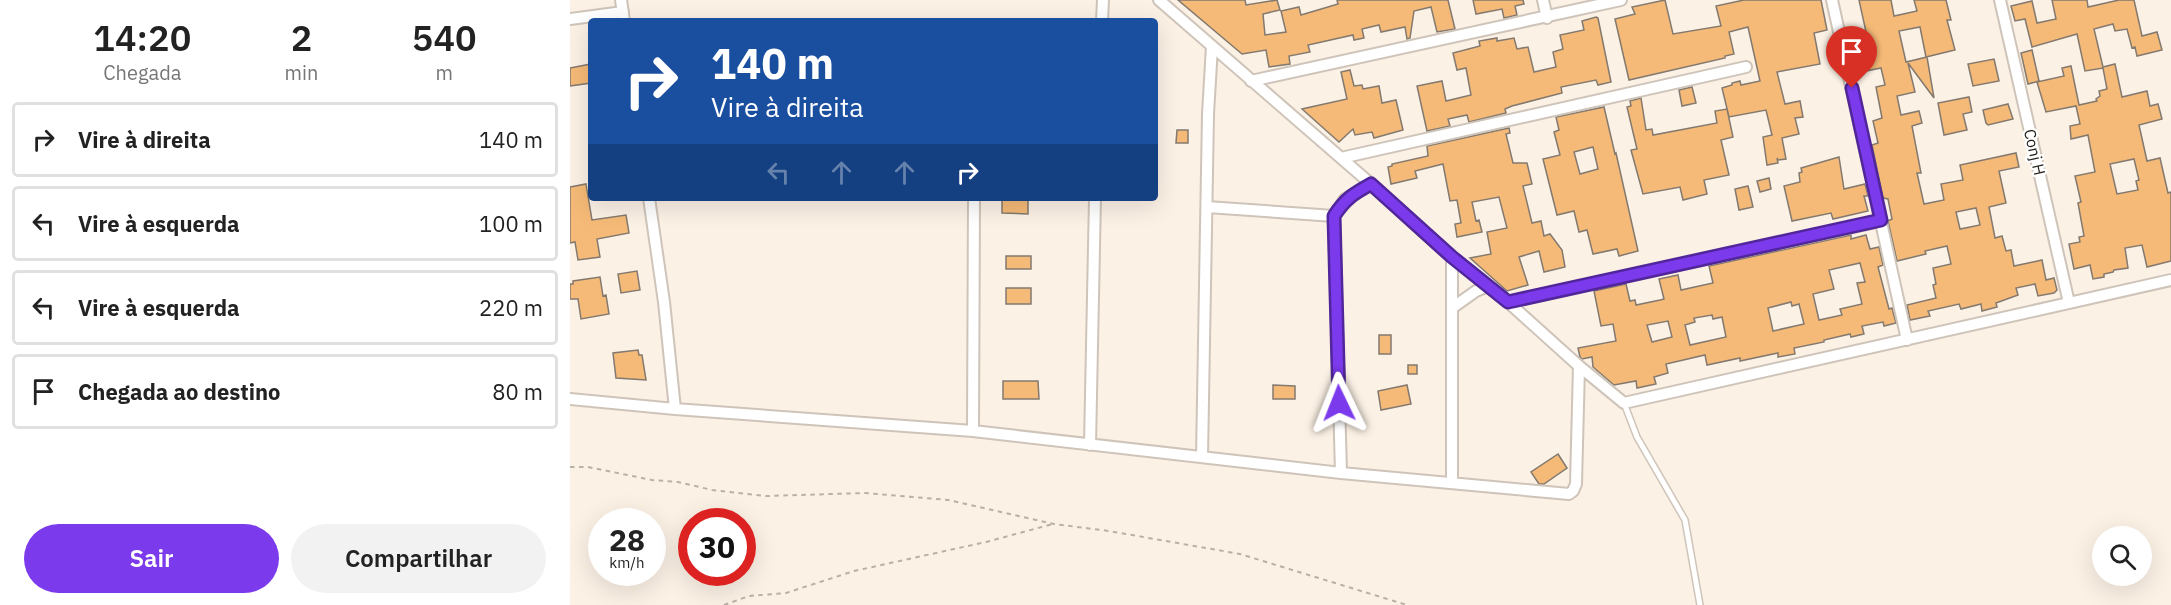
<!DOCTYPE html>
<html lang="pt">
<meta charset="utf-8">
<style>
body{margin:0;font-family:"IBM Plex Sans",sans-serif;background:#f2f2f2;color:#222;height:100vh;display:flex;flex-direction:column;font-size:22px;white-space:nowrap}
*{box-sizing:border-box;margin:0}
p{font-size:20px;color:#767676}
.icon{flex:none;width:33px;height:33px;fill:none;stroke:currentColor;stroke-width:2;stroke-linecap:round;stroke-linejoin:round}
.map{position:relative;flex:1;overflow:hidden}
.side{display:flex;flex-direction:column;background:#fff;width:570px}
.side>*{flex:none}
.top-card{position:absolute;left:18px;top:18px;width:570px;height:183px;border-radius:6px;box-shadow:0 6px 24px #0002;background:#1a4fa0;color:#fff;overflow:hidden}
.controls{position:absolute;left:1522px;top:526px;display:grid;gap:12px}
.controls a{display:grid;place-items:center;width:60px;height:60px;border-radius:50%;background:#fff;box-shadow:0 6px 24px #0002;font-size:30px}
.speed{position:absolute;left:18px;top:508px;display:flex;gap:12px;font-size:30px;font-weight:700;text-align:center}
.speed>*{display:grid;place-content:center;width:78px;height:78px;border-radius:50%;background:#fff;box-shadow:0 6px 24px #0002;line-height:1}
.speed small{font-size:15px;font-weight:400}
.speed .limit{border:9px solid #d22;background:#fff;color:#111}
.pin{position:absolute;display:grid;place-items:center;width:51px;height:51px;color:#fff;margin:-62px -26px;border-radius:50% 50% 50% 0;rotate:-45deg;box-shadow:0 0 6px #0007}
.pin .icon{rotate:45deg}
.me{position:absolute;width:66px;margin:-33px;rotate:358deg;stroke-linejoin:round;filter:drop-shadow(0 0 4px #0008)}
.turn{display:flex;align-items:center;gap:21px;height:126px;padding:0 24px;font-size:27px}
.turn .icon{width:78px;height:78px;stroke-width:2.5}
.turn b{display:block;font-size:42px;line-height:51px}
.lanes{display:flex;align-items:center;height:57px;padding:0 24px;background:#0003;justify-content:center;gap:30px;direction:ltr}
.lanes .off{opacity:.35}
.eta{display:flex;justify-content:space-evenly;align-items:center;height:102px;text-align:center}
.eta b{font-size:36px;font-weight:600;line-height:42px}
.button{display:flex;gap:12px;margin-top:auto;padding:12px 24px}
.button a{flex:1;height:69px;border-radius:36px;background:#7c3aed;color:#fff;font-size:24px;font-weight:600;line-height:69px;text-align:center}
.button a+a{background:#f2f2f2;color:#222}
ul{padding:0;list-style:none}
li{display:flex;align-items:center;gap:18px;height:75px;margin:0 12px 9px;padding:0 12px;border:3px solid #e0e0e0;border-radius:6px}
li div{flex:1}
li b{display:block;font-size:22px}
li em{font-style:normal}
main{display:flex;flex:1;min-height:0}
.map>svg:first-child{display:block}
.building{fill:#f5ba77;stroke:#83796f;stroke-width:1.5;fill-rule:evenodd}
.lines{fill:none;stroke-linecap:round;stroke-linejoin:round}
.lane-casing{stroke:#cfc4b9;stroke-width:8}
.street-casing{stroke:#cfc4b9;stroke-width:14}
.path{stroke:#b9b0a6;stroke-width:2;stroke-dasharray:4.5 4.5;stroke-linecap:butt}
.lane{stroke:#fff;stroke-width:5}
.street{stroke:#fff;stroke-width:10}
.route-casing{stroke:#51269a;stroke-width:15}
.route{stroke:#7c3aed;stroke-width:10}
.labels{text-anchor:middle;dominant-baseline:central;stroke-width:4.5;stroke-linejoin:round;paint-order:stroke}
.street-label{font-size:16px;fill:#25211d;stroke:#fff}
</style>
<main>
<section class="side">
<div class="eta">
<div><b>14:20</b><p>Chegada</p></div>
<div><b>2</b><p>min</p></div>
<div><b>540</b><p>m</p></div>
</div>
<ul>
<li><svg class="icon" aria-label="right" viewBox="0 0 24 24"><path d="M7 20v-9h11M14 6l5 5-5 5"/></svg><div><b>Vire à direita</b></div><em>140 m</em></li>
<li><svg class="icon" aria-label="left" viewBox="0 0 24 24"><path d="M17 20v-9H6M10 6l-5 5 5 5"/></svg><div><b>Vire à esquerda</b></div><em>100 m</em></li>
<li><svg class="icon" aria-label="left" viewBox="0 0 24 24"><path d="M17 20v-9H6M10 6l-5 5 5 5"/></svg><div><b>Vire à esquerda</b></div><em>220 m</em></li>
<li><svg class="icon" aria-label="arrive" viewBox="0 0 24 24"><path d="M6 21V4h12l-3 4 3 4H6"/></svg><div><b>Chegada ao destino</b></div><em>80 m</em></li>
</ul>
<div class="button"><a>Sair</a><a>Compartilhar</a></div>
</section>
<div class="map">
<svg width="1601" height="605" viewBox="0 0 1601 605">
<rect width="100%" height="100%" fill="#fcf1e5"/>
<!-- building -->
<path class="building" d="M 608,0 L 675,0 L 676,5 L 707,0 L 710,10 L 693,14 L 695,35 L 716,32 L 711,11 L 729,7 L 731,15 L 768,4 L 767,0 L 878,0 L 885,29 L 867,32 L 861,7 L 844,11 L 840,38 L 837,39 L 835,27 L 811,32 L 809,25 L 792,29 L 794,38 L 784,40 L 783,35 L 738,45 L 740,52 L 719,56 L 720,64 L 699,67 L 696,50 L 672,54 Z
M 903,0 L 953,0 L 954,4 L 945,6 L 947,15 L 934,18 L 932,9 L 906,14 Z
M 1095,0 L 1103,34 L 1151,26 L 1146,6 L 1174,0 L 1251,0 L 1257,30 L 1244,33 L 1250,64 L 1207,72 L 1215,104 L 1230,101 L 1233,117 L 1225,118 L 1229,134 L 1212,138 L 1216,159 L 1208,160 L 1207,158 L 1208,163 L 1197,165 L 1193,137 L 1202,135 L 1196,110 L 1159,117 L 1152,88 L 1162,85 L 1162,83 L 1170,81 L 1171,85 L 1190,81 L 1178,27 L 1159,32 L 1164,54 L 1155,56 L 1155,58 L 1059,80 L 1045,19 L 1065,14 L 1062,7 Z
M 1289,0 L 1321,0 L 1324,16 L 1347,11 L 1344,0 L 1376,0 L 1381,20 L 1377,20 L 1385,50 L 1356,57 L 1350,27 L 1329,31 L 1336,62 L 1357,57 L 1364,98 L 1338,63 L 1345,92 L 1327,96 L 1331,115 L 1349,111 L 1352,123 L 1342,126 L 1351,173 L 1347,173 L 1354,204 L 1374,200 L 1371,184 L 1393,180 L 1390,165 L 1446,153 L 1449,167 L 1429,171 L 1436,203 L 1419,207 L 1425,238 L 1432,236 L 1436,251 L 1441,250 L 1444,266 L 1472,260 L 1476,280 L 1484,278 L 1487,290 L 1484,293 L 1468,296 L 1465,284 L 1446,288 L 1448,295 L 1426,303 L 1427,307 L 1412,311 L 1411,304 L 1391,309 L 1389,304 L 1358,311 L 1360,316 L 1340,320 L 1337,305 L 1366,298 L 1363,285 L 1366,284 L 1363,268 L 1381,264 L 1377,246 L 1355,251 L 1356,254 L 1327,261 L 1318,221 L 1322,219 L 1318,199 L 1313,198 L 1302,145 L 1308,143 L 1303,121 L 1312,118 L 1306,87 L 1315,85 L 1311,68 L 1286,73 L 1280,47 L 1298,41 ZM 1406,208 L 1410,225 L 1390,229 L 1386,212 Z
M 1482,0 L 1517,0 L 1518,7 L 1549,0 L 1564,0 L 1572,36 L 1587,32 L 1592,50 L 1567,56 L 1565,47 L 1562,48 L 1557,29 L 1545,31 L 1543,24 L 1524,29 L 1533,67 L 1545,64 L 1552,97 L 1577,91 L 1580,106 L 1588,104 L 1592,119 L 1569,125 L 1577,161 L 1590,158 L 1598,193 L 1601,192 L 1601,261 L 1577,267 L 1572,245 L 1555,248 L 1558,268 L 1544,270 L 1543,272 L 1534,274 L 1534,277 L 1523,279 L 1520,265 L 1504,269 L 1499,244 L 1510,242 L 1509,237 L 1514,236 L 1508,203 L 1511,202 L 1505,176 L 1525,172 L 1518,135 L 1501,139 L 1500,126 L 1510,124 L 1506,106 L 1476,112 L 1467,82 L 1494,76 L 1492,68 L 1501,66 L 1509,105 L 1527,101 L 1526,99 L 1530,96 L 1529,91 L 1537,89 L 1533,68 L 1515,71 L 1507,34 L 1462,47 L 1455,19 L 1445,21 L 1441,6 L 1462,1 L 1467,23 L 1486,19 ZM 1564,159 L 1569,180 L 1566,181 L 1568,190 L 1547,194 L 1540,164 Z
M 1026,17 L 1028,18 L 1041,82 L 1028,85 L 1026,80 L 991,87 L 992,93 L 942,106 L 935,109 L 936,113 L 899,122 L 897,115 L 878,119 L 880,126 L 857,131 L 847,86 L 872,81 L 876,101 L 901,95 L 896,68 L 887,70 L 883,53 L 910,46 L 909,41 L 927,38 L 927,41 L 944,38 L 947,49 L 958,47 L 964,72 L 986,67 L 983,52 L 993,49 L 990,35 L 1014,30 L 1012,21 Z
M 1462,50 L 1469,81 L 1458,84 L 1451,53 Z
M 1424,59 L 1429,81 L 1403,86 L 1398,64 Z
M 21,64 L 21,83 L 0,86 L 0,68 Z
M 780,70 L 784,86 L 792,85 L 793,89 L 809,86 L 812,103 L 826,100 L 833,130 L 804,138 L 802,132 L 785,135 L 783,129 L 769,142 L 732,109 L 777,99 L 771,72 Z
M 1122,87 L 1126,103 L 1112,106 L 1109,90 Z
M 1399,97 L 1402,112 L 1393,114 L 1397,130 L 1374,135 L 1368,103 Z
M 1071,98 L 1076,130 L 1082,129 L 1083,135 L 1147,123 L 1145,111 L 1157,109 L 1163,137 L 1151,140 L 1159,175 L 1134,180 L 1137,194 L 1113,200 L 1110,187 L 1073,194 L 1061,150 L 1067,149 L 1057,107 L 1061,106 L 1060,101 Z
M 1438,104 L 1443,119 L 1418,125 L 1416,123 L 1413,110 Z
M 1034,107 L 1045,154 L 1046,153 L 1068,251 L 1049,256 L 1047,249 L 1023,254 L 1017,230 L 1009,232 L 1004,211 L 987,215 L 973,159 L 990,155 L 984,132 L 989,130 L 986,117 ZM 1023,147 L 1028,169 L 1010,174 L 1004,152 Z
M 939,128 L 940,133 L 936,134 L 943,163 L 957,163 L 962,184 L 953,186 L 962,223 L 971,221 L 974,236 L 980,234 L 992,250 L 995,267 L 974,272 L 969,251 L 949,257 L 958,285 L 937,291 L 900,258 L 921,254 L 917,232 L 937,228 L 929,197 L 902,202 L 906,221 L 909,220 L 912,232 L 887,237 L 885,224 L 891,223 L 887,200 L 880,201 L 873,164 L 845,171 L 847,178 L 821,184 L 818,167 L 822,166 L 822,164 L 858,156 L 857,146 Z
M 607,130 L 618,130 L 618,143 L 606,143 Z
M 1269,157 L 1274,189 L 1295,184 L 1298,196 L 1294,196 L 1298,211 L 1263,219 L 1261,213 L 1222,221 L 1214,186 L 1230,182 L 1229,173 L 1232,172 L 1231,168 Z
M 1199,178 L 1201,189 L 1190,192 L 1187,181 Z
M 16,184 L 22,220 L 56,215 L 59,233 L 27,239 L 30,257 L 8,260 L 5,242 L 0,243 L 0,187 Z
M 1178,186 L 1183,207 L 1169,210 L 1165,189 Z
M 432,198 L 458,198 L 458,214 L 432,213 Z
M 1281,235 L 1281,239 L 1296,235 L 1300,249 L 1309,247 L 1313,265 L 1308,267 L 1319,309 L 1322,308 L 1326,323 L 1314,326 L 1313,322 L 1292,326 L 1294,334 L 1281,337 L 1280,334 L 1254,340 L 1254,342 L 1224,348 L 1225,354 L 1208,357 L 1208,353 L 1170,361 L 1170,358 L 1137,365 L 1135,355 L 1096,364 L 1098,373 L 1084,377 L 1086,384 L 1067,388 L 1066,381 L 1044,385 L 1023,367 L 1022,357 L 1012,359 L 1010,357 L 1008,348 L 1046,341 L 1043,324 L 1031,326 L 1024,291 L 1056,284 L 1060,301 L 1065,300 L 1066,305 L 1090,300 L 1094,299 L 1089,279 L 1108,275 L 1111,290 L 1143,283 L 1139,266 ZM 1290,263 L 1295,282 L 1287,283 L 1292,304 L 1270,309 L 1272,315 L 1249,320 L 1243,294 L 1264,289 L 1259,270 ZM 1221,302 L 1222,306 L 1229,304 L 1234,324 L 1203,331 L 1198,308 ZM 1142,315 L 1143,319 L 1152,317 L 1156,337 L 1120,345 L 1115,325 L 1125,322 L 1124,318 ZM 1098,321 L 1102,337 L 1082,342 L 1077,325 Z
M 436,256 L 461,256 L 461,269 L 436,269 Z
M 67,271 L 70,290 L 51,293 L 48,274 Z
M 30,277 L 33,296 L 36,295 L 39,314 L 11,319 L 8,299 L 0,299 L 0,284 L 3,284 L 3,281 Z
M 436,288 L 461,288 L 461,304 L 436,304 Z
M 809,335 L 821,335 L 821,354 L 809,354 Z
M 68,350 L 69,355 L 72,355 L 76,380 L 46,378 L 43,353 Z
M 838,365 L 847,365 L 847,374 L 838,374 Z
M 433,381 L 468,381 L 469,399 L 433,399 Z
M 703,385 L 725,386 L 725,399 L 703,399 Z
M 837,385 L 841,404 L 811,410 L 808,391 Z
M 988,454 L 997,468 L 974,484 L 969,484 L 961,472 Z"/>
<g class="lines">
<!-- lane casing -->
<g class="lane-casing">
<path id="lane" d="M 1054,403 L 1067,437 L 1115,520 L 1130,605"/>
</g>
<!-- street casing -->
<g class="street-casing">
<path id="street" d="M 51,0 L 54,21
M 589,0 L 801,184 L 882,257 L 938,302 L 1009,366 L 1054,403 L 1601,280
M 973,0 L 977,18
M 1262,0 L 1337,340
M 1430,0 L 1499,303
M 0,19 L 53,12
M 532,21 L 533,0
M 681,81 L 1051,0
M 771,158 L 1176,67
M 637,207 L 764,216
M 882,257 L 882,483
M 938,302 L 1311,221
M 882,308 L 906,291 L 918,286
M 0,399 L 105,409 L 94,302 L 79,198
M 105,409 L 403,431 L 771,473 L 999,494 L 1003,491 L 1006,484 L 1009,366
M 403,431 L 404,198
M 520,445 L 525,198
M 632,457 L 638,114 L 642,46
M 771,473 L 764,216 L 775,199 L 801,184"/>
</g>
<!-- path -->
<path class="path" d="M 0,467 L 18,467 L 82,480 L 108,482 L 142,490 L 196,496 L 295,493 L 378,500 L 484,524 L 539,531 L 670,554 L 837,605
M 154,605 L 179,596 L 216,593 L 284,571 L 416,542 L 483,524"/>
<!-- lane -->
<use href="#lane" class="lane"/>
<!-- street -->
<use href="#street" class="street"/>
</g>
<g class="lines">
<!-- route casing -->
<g class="route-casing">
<path id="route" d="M 769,403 L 764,216 C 775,199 783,194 801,184 L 882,257 L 938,302 L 1311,220 L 1282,88"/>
</g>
<!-- route -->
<use href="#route" class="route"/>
</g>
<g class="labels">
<!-- street labels -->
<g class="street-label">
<text transform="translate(1465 152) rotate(77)">Conj H</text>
</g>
</g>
</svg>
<div class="controls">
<a><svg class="icon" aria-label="search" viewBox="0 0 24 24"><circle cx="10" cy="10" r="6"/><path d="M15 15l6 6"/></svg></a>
</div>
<div class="speed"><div>28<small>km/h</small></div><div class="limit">30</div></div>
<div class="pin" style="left:1282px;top:88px;background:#d93025"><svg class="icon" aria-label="arrive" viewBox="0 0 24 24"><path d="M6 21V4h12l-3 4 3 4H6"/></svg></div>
<svg class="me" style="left:769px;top:403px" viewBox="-20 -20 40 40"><path d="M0-17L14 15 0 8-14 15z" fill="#7c3aed" stroke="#fff" stroke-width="4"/></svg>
<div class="top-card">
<div class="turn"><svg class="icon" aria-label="right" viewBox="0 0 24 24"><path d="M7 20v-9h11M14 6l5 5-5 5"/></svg><div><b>140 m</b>Vire à direita</div></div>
<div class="lanes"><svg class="icon off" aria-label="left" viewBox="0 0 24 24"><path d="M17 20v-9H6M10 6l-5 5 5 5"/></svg><svg class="icon off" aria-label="ahead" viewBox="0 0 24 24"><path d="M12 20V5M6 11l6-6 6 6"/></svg><svg class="icon off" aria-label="ahead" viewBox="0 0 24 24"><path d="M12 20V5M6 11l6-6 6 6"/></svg><svg class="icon" aria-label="right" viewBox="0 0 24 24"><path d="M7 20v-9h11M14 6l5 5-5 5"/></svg></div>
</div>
</div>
</main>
